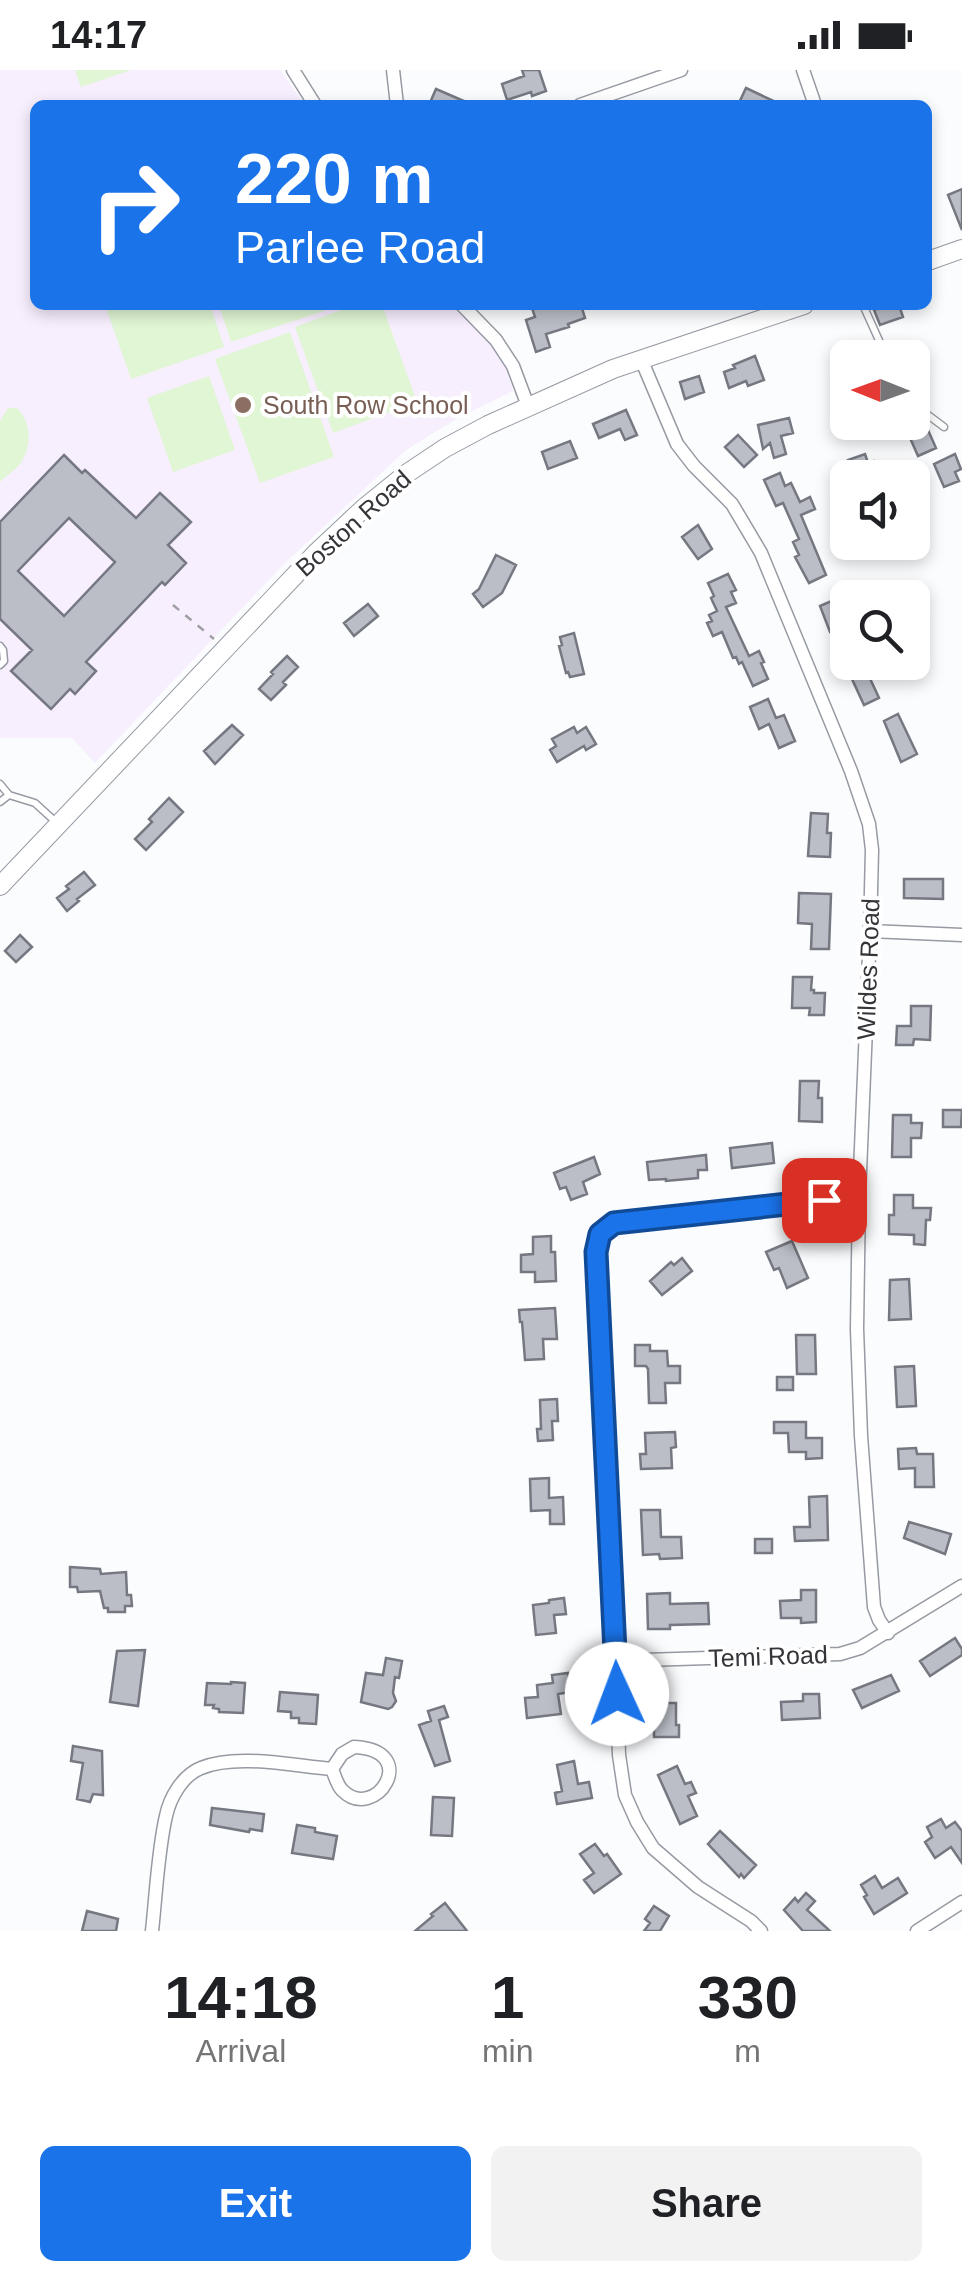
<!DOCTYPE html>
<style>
body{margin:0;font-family:Arial,sans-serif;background:#f2f2f2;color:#202124;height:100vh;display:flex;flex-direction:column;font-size:38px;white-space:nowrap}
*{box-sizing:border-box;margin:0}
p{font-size:32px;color:#757577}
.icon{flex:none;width:55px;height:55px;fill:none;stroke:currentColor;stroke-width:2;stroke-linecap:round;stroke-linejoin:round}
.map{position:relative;height:1861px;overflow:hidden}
.drawer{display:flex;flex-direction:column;background:#fff;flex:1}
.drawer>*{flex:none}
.hud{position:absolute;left:30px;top:30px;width:902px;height:210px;border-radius:15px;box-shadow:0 5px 15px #0003;background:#1a73e8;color:#fff;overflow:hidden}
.needle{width:65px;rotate:271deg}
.fabs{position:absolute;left:830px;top:270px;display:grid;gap:20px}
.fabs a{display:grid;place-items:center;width:100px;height:100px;border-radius:15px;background:#fff;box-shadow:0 5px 15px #0003;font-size:50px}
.pin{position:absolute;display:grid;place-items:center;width:85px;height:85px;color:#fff;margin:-42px;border-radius:20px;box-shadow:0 5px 15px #0006}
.me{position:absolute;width:110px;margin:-55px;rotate:358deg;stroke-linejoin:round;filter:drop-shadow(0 0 8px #0008)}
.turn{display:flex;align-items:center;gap:35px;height:210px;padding:0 40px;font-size:45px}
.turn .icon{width:130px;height:130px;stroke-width:2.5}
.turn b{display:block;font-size:70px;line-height:85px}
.eta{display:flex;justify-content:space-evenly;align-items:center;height:170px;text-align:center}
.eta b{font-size:60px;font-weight:700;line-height:70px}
.button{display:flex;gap:20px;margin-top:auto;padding:20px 40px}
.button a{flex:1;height:115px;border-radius:15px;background:#1a73e8;color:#fff;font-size:40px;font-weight:700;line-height:115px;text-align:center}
.button a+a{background:#f2f2f2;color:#202124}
.status{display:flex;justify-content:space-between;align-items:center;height:70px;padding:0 50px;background:#fff;direction:ltr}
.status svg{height:28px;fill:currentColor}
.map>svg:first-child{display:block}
.education{fill:#f7eefe}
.green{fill:#e1f6d4}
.building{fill:#bbbec7;stroke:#757880;stroke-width:2.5;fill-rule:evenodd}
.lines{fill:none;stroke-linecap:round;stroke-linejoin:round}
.service-casing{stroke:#979aa3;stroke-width:9}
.minor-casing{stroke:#979aa3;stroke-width:15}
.secondary-casing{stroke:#979aa3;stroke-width:20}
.path{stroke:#9fa0a3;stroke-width:2.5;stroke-dasharray:8 8;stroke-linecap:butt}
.service{stroke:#fff;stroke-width:6}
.minor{stroke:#fff;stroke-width:12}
.secondary{stroke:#fff;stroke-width:18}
.route-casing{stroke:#114b97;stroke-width:25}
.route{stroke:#1a73e8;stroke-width:18}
.education-dot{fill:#8d6e63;stroke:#fff;stroke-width:4}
.labels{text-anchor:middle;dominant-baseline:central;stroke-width:8;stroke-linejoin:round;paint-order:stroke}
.education-label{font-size:25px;fill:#785e54;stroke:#fff;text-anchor:start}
.street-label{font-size:25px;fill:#343539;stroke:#fff}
</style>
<div class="status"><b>14:17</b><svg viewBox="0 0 49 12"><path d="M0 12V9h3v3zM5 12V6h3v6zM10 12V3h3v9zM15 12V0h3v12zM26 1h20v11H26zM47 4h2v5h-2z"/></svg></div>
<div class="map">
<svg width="962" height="1861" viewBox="0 0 962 1861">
<rect width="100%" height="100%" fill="#fbfcfe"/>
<!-- education -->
<path class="education" d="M 0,0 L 280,0 L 305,35 L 35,35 L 35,235 L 455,235 L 502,286 L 513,321 L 458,348 L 406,380 L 284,494 L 95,693 L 72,668 L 0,668 Z"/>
<!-- green -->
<path class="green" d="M 75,0 L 131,0 L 81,17 Z
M 105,235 L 210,235 L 224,277 L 131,309 Z
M 219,235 L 323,235 L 324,241 L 231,272 Z
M 355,235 L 382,235 L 417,332 L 333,363 L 295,257 Z
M 290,262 L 334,387 L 260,413 L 215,289 Z
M 209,306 L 235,380 L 173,402 L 147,328 Z
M 8,338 L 17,338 C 32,353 32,377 20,394 C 15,400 6,406 0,412 L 0,351 Z"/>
<!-- building -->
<path class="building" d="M 522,0 L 539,0 L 546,21 L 532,26 L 531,22 L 507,30 L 502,14 L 524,6 Z
M 746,18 L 782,35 L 738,35 Z
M 436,19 L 473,35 L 429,35 Z
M 962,119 L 962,160 L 948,125 Z
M 531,235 L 581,235 L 585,248 L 568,254 L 569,257 L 546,264 L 550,277 L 536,282 L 526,250 L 535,247 Z
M 887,235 L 899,235 L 903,247 L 880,255 L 874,240 Z
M 755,286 L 764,310 L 748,316 L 746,311 L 729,318 L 724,302 L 735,298 L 733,295 Z
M 699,306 L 704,322 L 685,329 L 680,312 Z
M 626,340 L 637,365 L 625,370 L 620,359 L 599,368 L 593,354 Z
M 789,348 L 793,363 L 781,366 L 786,384 L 774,388 L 770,373 L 763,379 L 758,355 Z
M 928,360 L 936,378 L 918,386 L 910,368 Z
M 738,365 L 757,385 L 744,397 L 725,377 Z
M 570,371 L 577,388 L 548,399 L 542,382 Z
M 865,384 L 868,393 L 874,391 L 878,402 L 872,404 L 873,408 L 854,408 L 848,390 Z
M 955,384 L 961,399 L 955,402 L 959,411 L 944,417 L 934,394 Z
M 64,385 L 82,403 L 85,400 L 136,448 L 160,423 L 191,452 L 168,475 L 186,493 L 165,515 L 162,512 L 86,592 L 96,601 L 75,624 L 70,619 L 51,639 L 11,601 L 32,580 L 0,549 L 0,452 ZM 69,448 L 115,492 L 64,546 L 18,501 Z
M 780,403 L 785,416 L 791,413 L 800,432 L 810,427 L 815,439 L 801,445 L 826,505 L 809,513 L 795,487 L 799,485 L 793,472 L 799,469 L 783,433 L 776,436 L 764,410 Z
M 698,455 L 712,479 L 698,489 L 682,467 Z
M 496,485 L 516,495 L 502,523 L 483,537 L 473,524 L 479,519 Z
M 728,504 L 736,520 L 731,522 L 736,533 L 726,537 L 749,586 L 759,581 L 764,592 L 761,593 L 768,609 L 753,616 L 742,592 L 739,594 L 736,587 L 733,588 L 722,562 L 713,566 L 707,553 L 712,551 L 709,545 L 717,541 L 711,528 L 714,526 L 708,513 Z
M 836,529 L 848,550 L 848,582 L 838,559 L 830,562 L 820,536 Z
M 368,534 L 378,546 L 354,566 L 344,553 Z
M 574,563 L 584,604 L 570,607 L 568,602 L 566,603 L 559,576 L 562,575 L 560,567 Z
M 287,586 L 298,597 L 283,612 L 286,615 L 271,630 L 259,619 L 273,604 L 271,602 Z
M 867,602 L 879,628 L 864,635 L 852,609 Z
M 768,629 L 776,648 L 784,645 L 795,671 L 779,678 L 769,654 L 759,659 L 750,637 Z
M 898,644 L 917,684 L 901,692 L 884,651 Z
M 232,655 L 243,665 L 215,694 L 204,681 Z
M 574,657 L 577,663 L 586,657 L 596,674 L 586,680 L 584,676 L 557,692 L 550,680 L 556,676 L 552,669 Z
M 169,728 L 183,742 L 146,780 L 135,769 L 152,752 L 149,749 Z
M 811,743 L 828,744 L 827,763 L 831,763 L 830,787 L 808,786 Z
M 84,802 L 95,815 L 77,829 L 79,831 L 67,841 L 57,828 L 69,819 L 66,816 Z
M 904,809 L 943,809 L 943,829 L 904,828 Z
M 799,823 L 831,824 L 829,879 L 811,879 L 812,854 L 798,853 Z
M 20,865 L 32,877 L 16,892 L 5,881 Z
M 793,907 L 812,907 L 811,920 L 814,920 L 814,923 L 825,923 L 824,945 L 809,945 L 810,938 L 792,938 Z
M 911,936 L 931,936 L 930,970 L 914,969 L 913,975 L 896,975 L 897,956 L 911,956 Z
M 800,1011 L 819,1011 L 818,1028 L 822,1028 L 822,1052 L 799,1051 Z
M 943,1040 L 962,1040 L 961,1057 L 943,1057 Z
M 893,1045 L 911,1045 L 911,1053 L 922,1053 L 921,1068 L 911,1068 L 911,1087 L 892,1087 Z
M 772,1073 L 774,1093 L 732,1098 L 730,1078 Z
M 706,1085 L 707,1100 L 698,1100 L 698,1108 L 666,1111 L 666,1109 L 649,1110 L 647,1092 Z
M 594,1087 L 600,1104 L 583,1112 L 587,1124 L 571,1130 L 566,1117 L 560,1119 L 554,1103 Z
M 894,1125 L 913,1125 L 913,1138 L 931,1138 L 930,1150 L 926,1150 L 925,1175 L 914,1174 L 914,1165 L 889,1164 L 889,1145 L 894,1145 Z
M 551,1166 L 551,1182 L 555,1182 L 556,1211 L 535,1212 L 535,1202 L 521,1202 L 521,1185 L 533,1184 L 533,1167 Z
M 792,1171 L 808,1208 L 787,1218 L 779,1198 L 774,1200 L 766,1182 Z
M 682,1188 L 692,1201 L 662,1225 L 650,1211 L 671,1192 L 674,1195 Z
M 909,1209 L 911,1249 L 889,1250 L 890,1210 Z
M 555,1238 L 557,1269 L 543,1269 L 544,1289 L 525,1290 L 522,1252 L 520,1252 L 519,1240 Z
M 796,1265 L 815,1265 L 816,1304 L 797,1304 Z
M 635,1275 L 650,1275 L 650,1281 L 667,1281 L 668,1296 L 680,1296 L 680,1313 L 665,1313 L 666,1333 L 649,1333 L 648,1299 L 646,1296 L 635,1296 Z
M 914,1296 L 916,1336 L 897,1337 L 895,1297 Z
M 777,1307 L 793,1307 L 793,1320 L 777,1320 Z
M 557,1329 L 558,1351 L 552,1351 L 553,1370 L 538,1371 L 537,1359 L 541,1359 L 540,1330 Z
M 774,1352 L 806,1352 L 806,1368 L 822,1368 L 822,1388 L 806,1389 L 806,1382 L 789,1382 L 788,1363 L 774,1363 Z
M 675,1362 L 676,1377 L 671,1378 L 672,1398 L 641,1399 L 640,1384 L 646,1384 L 645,1363 Z
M 916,1378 L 917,1384 L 933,1384 L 934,1417 L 915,1417 L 915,1398 L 899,1399 L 898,1379 Z
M 549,1408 L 549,1428 L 563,1427 L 564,1454 L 550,1454 L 550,1440 L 531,1441 L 530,1409 Z
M 827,1426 L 828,1470 L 795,1471 L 794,1457 L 810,1457 L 809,1427 Z
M 641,1440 L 660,1440 L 661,1467 L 681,1467 L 682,1488 L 660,1489 L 659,1484 L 643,1485 Z
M 909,1452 L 951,1464 L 945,1484 L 904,1468 Z
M 755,1469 L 772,1469 L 772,1483 L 755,1483 Z
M 70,1497 L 100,1499 L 101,1504 L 126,1502 L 127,1525 L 131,1525 L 132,1536 L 125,1536 L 125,1542 L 108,1542 L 108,1538 L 104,1538 L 100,1521 L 78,1522 L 77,1517 L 70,1517 Z
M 801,1520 L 816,1520 L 816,1552 L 801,1553 L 801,1548 L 781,1548 L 780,1531 L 801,1530 Z
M 670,1523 L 670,1534 L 708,1533 L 709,1554 L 670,1555 L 670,1559 L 648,1559 L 647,1524 Z
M 564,1528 L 566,1544 L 554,1545 L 556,1563 L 536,1565 L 533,1535 L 549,1533 L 549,1530 Z
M 955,1568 L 962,1579 L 962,1585 L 930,1606 L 920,1591 Z
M 145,1580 L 138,1636 L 110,1632 L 117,1581 Z
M 386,1588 L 402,1591 L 399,1608 L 395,1607 L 393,1623 L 396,1631 L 392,1637 L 388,1639 L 361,1632 L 366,1603 L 383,1605 Z
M 568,1603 L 571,1622 L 558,1624 L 561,1644 L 527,1648 L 525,1628 L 538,1627 L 537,1615 L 553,1613 L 552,1605 Z
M 891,1605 L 899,1621 L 862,1638 L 853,1620 Z
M 231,1612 L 245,1613 L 243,1643 L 219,1642 L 219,1639 L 213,1638 L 214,1635 L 205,1635 L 207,1613 L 231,1614 Z
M 280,1622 L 318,1625 L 316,1654 L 299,1653 L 299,1648 L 291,1648 L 291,1642 L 278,1641 Z
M 803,1624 L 819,1624 L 820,1648 L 782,1650 L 781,1632 L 803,1631 Z
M 657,1633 L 676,1633 L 676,1655 L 679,1655 L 679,1667 L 654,1667 L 654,1652 L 658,1652 Z
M 444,1636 L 448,1647 L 439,1650 L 450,1691 L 435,1696 L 419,1655 L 431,1651 L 428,1641 Z
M 73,1676 L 102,1681 L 103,1725 L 93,1724 L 90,1732 L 77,1729 L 83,1693 L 71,1691 Z
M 574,1691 L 578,1714 L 589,1712 L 592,1728 L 557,1734 L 555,1723 L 562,1721 L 557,1695 Z
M 677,1696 L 685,1714 L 691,1712 L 696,1723 L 688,1726 L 697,1746 L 680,1754 L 658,1705 Z
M 433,1727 L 454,1728 L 452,1766 L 431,1765 Z
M 212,1738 L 264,1744 L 262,1761 L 250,1759 L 249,1762 L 210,1755 Z
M 941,1749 L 946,1758 L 955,1752 L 962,1761 L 962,1793 L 951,1777 L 935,1788 L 925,1772 L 932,1767 L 927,1757 Z
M 297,1755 L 315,1758 L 315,1762 L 337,1766 L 333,1789 L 292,1783 Z
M 720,1761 L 756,1795 L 744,1808 L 741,1804 L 739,1807 L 708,1774 Z
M 595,1774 L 604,1786 L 607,1784 L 621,1804 L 594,1823 L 584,1810 L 594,1803 L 580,1784 Z
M 875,1806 L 882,1818 L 898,1808 L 907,1823 L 874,1844 L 864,1827 L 867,1825 L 861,1815 Z
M 806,1823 L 815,1831 L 807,1840 L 830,1861 L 803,1861 L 784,1840 L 795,1828 L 798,1832 Z
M 445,1833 L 467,1861 L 415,1861 L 433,1846 L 431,1844 Z
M 654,1836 L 669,1846 L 660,1861 L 644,1861 L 650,1853 L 645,1849 Z
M 87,1841 L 118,1849 L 116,1861 L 82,1861 Z"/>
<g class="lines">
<!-- service casing -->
<g class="service-casing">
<path id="service" d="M 863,235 L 887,288
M 912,333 L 944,357
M 0,576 L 3,580 L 4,591 L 0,595
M 0,714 L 9,725
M 0,732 L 9,725 L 35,733 L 58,754"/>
</g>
<!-- minor casing -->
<g class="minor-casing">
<path id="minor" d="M 293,0 L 315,35
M 393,0 L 397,35
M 803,0 L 815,35
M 580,35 L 681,0
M 462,235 L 496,270 L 513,296 L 528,336
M 641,289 L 677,374 L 694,396 L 732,434 L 761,483 L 851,701 L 869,754 L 872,780 L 870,861 L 859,1126 L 857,1259 L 861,1366 L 874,1537 L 879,1550 L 888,1563
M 870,861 L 962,865
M 616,1594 L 645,1590 L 840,1584 L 860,1578 L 962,1516
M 354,1677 C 423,1680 375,1754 342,1720 C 337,1715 335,1706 332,1699 L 342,1684 Z
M 152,1861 C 156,1825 158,1780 166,1746 C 170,1727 183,1705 201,1698 C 236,1683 294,1696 332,1699
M 761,1861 L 751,1851 L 698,1817 L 653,1778 L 637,1752 L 625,1725 L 619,1685 L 616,1594 L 595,1182 L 600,1164 L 614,1153 L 859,1126
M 917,1861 L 962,1832"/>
</g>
<!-- secondary casing -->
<g class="secondary-casing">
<path id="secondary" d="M 928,191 L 962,179
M 0,816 L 318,481 L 364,438 L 406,404 L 445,378 L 488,355 L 613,299 L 804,235"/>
</g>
<!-- path -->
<path class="path" d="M 173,535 L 214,569"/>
<!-- service -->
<use href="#service" class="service"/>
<!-- minor -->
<use href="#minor" class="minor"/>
<!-- secondary -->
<use href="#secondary" class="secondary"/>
</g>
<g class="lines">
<!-- route casing -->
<g class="route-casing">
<path id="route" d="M 617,1624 L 596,1182 L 600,1164 L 614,1153 L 824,1130"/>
</g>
<!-- route -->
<use href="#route" class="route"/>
</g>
<!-- markers -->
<circle class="education-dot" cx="243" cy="335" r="10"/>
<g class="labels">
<!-- education labels -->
<g class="education-label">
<text x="263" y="335">South Row School</text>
</g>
<!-- street labels -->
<g class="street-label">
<text transform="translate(353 453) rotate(-42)">Boston Road</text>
<text transform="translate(868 899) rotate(-88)">Wildes Road</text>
<text transform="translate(768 1586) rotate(-2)">Temi Road</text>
</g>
</g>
</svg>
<div class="fabs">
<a><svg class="needle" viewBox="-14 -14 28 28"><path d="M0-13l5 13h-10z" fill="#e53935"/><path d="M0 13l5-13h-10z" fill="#757577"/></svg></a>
<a><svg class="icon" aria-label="sound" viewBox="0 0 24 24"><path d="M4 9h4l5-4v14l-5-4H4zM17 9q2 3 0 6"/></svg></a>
<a><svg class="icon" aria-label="search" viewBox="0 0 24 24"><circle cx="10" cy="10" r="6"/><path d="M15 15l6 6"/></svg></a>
</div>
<div class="pin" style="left:824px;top:1130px;background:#d93025"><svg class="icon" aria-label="arrive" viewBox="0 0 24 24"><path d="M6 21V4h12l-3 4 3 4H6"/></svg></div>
<svg class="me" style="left:617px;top:1624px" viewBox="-20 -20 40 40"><circle r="19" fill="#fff"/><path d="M0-13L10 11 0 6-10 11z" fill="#1a73e8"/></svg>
<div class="hud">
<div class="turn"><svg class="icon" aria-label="right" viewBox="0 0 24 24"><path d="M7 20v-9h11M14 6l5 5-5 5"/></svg><div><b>220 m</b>Parlee Road</div></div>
</div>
</div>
<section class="drawer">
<div class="eta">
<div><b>14:18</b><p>Arrival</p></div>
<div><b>1</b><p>min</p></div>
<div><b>330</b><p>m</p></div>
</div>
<div class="button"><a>Exit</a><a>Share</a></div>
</section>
